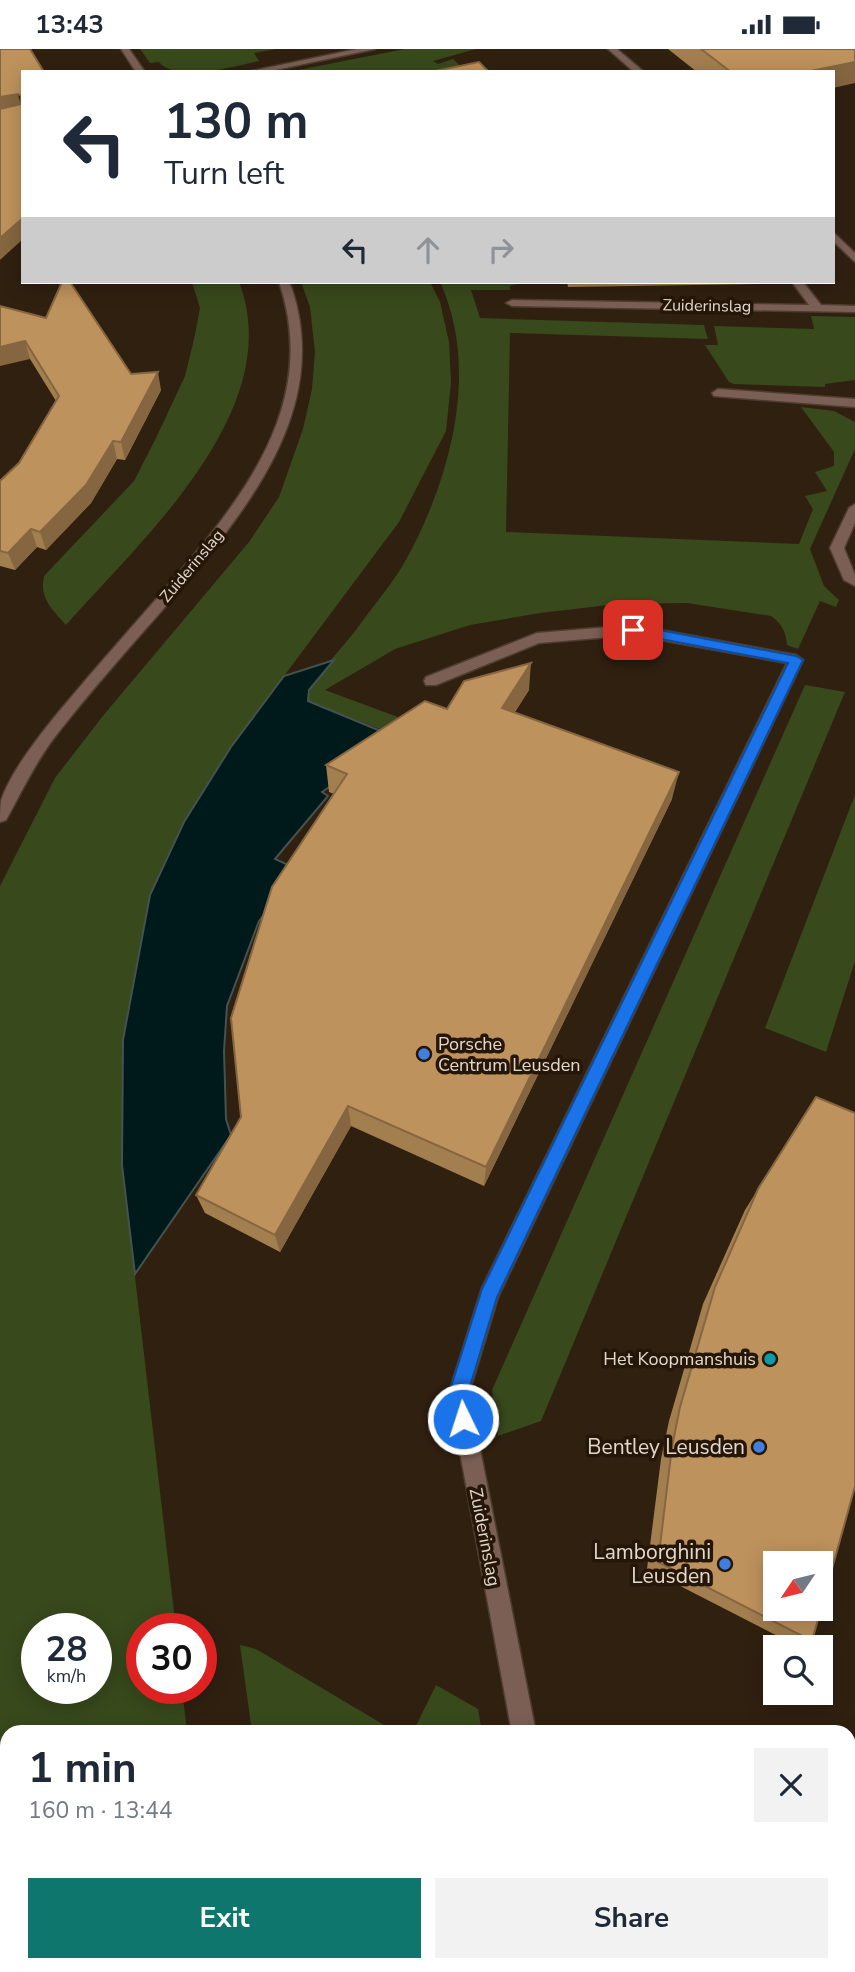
<!DOCTYPE html>
<meta charset="utf-8">
<style>
body{margin:0;font-family:"Nunito Sans",sans-serif;background:#f2f2f3;color:#1f2937;height:100vh;display:flex;flex-direction:column;font-size:26px;white-space:nowrap}
*{box-sizing:border-box;margin:0}
p{font-size:23px;color:#747a83}
.icon{flex:none;width:38px;height:38px;fill:none;stroke:currentColor;stroke-width:2;stroke-linecap:round;stroke-linejoin:round}
.map{position:relative;flex:1;overflow:hidden}
.side{position:absolute;left:0px;top:1676px;width:856px;height:247px;display:flex;flex-direction:column;background:#fff;border-radius:21px 21px 0 0;box-shadow:0 4px 18px #0003}
.side>*{flex:none}
.banner{position:absolute;left:21px;top:21px;width:814px;height:214px;border-radius:0px;box-shadow:0 4px 18px #0003;background:#fff;color:#1f2937;overflow:hidden}
.needle{width:46px;rotate:235deg}
.controls{position:absolute;left:763px;top:1502px;display:grid;gap:14px}
.controls a{display:grid;place-items:center;width:70px;height:70px;border-radius:0px;background:#fff;box-shadow:0 4px 18px #0003;font-size:35px}
.speed{position:absolute;left:21px;top:1564px;display:flex;gap:14px;font-size:35px;font-weight:700;text-align:center}
.speed>*{display:grid;place-content:center;width:91px;height:91px;border-radius:50%;background:#fff;box-shadow:0 4px 18px #0003;line-height:1}
.speed small{font-size:18px;font-weight:400}
.speed .limit{border:10px solid #d22;background:#fff;color:#111}
.pin{position:absolute;display:grid;place-items:center;width:60px;height:60px;color:#fff;margin:-30px;border-radius:14px;box-shadow:0 4px 10px #0006}
.me{position:absolute;width:77px;margin:-38px;rotate:356deg;stroke-linejoin:round;filter:drop-shadow(0 0 5px #0008)}
.turn{display:flex;align-items:center;gap:24px;height:147px;padding:0 28px;font-size:32px}
.turn .icon{width:91px;height:91px;stroke-width:2.5}
.turn b{display:block;font-size:49px;line-height:60px}
.lanes{display:flex;align-items:center;height:66px;padding:0 28px;background:#0003;justify-content:center;gap:35px;direction:ltr}
.lanes .off{opacity:.35}
.round{display:grid;place-items:center;flex:none;width:74px;height:74px;border-radius:0px;background:#f2f2f3}
.summary{display:flex;align-items:center;justify-content:space-between;height:119px;padding:0 28px}
h1{font-size:42px;font-weight:700;line-height:52px}
.button{display:flex;gap:14px;margin-top:auto;padding:14px 28px}
.button a{flex:1;height:80px;border-radius:0px;background:#0f766e;color:#fff;font-size:28px;font-weight:700;line-height:80px;text-align:center}
.button a+a{background:#f2f2f3;color:#1f2937}
.status{display:flex;justify-content:space-between;align-items:center;height:49px;padding:0 35px;background:#fff;direction:ltr}
.status svg{height:19px;fill:currentColor}
.map>svg:first-child{display:block}
.green{fill:#38491c;fill-rule:evenodd}
.water{fill:#00191a;stroke:#445250;stroke-width:2}
.lines{fill:none;stroke-linecap:round;stroke-linejoin:round}
.minor-casing{stroke:#4d3d2e;stroke-width:3}
.minor{fill:#7b5f55;fill-rule:evenodd}
.wall{fill:#a37e4f}
.shaded-wall{fill:#856640}
.building{fill:#be925c;stroke:#856640;stroke-width:2;fill-rule:evenodd}
.route{fill:#1a73e8;stroke:#114b97;stroke-width:2}
.shop-dot{fill:#3f7fe0;stroke:#261607;stroke-width:2.5}
.culture-dot{fill:#0f9aa8;stroke:#261607;stroke-width:2.5}
.labels{text-anchor:middle;dominant-baseline:central;stroke-width:7;stroke-linejoin:round;paint-order:stroke}
.far-street-label{font-size:16px;fill:#e3d8ce;stroke:#261607}
.poi-label{font-size:18px;fill:#e3d8ce;stroke:#261607;text-anchor:start}
.street-label{font-size:18px;fill:#e3d8ce;stroke:#261607}
.near-poi-label{font-size:21px;fill:#e3d8ce;stroke:#261607;text-anchor:end}
</style>
<div class="status"><b>13:43</b><svg viewBox="0 0 49 12"><path d="M0 12V9h3v3zM5 12V6h3v6zM10 12V3h3v9zM15 12V0h3v12zM26 1h20v11H26zM47 4h2v5h-2z"/></svg></div>
<div class="map">
<svg width="855" height="1923" viewBox="0 0 855 1923">
<rect width="100%" height="100%" fill="#302010"/>
<!-- green -->
<path class="green" d="M 140,0 L 276,0 L 254,4 L 259,12 C 235,17 176,34 159,13 L 150,14 Z
M 405,0 L 476,0 L 433,12 L 438,15 L 453,10 L 467,23 L 300,23 L 298,21 Z
M 192,233 L 239,233 C 288,360 142,490 66,576 C 52,560 39,549 44,527 L 134,432 L 156,389 L 185,327 L 194,290 L 200,259 Z
M 301,233 L 430,233 L 440,253 L 449,293 L 451,333 L 446,382 L 399,473 L 231,698 L 184,773 L 123,991 L 122,1116 L 176,1580 L 142,1580 L 142,1640 L 182,1640 L 187,1683 L 7,1684 L 7,1916 L 211,1916 L 212,1923 L 0,1923 L 0,837 L 55,729 L 102,668 L 249,493 L 279,448 L 303,380 L 312,340 L 315,303 L 310,258 ZM 37,1580 L 96,1580 L 96,1640 L 37,1640 Z
M 440,233 L 524,233 L 510,237 L 510,241 L 471,241 L 480,269 L 704,276 L 708,290 L 510,284 L 506,483 L 799,495 L 813,460 L 805,447 L 827,442 L 815,423 L 834,417 L 834,403 L 801,358 L 834,362 L 855,373 L 855,400 L 810,500 L 824,537 L 839,551 L 836,558 L 820,552 L 798,600 L 787,596 C 786,583 782,575 771,567 L 687,554 L 617,555 L 540,564 L 470,576 L 395,600 L 325,641 L 422,677 L 393,685 L 307,652 C 310,630 344,598 358,578 C 374,556 394,533 407,509 C 451,428 480,320 440,233 Z
M 811,267 L 855,268 L 855,331 L 825,335 L 825,338 L 734,335 L 729,333 L 705,296 L 718,296 L 714,277 L 814,280 Z
M 805,636 L 845,643 L 541,1372 L 498,1387 L 492,1341 Z
M 855,746 L 855,912 L 826,1003 L 765,979 Z
M 240,1596 L 256,1600 L 396,1683 L 252,1683 Z
M 436,1636 L 478,1660 L 482,1683 L 413,1683 Z
M 855,1855 L 855,1923 L 502,1923 L 523,1916 L 849,1916 L 849,1856 Z"/>
<!-- water -->
<path class="water" d="M 334,611 L 309,641 L 308,652 L 400,690 L 322,743 L 328,747 L 275,810 L 299,821 L 259,872 L 227,957 L 224,1002 L 226,1070 L 231,1086 L 135,1225 L 122,1116 L 123,991 L 150,846 L 184,773 L 231,698 L 284,627 Z"/>
<g class="lines">
<!-- minor casing -->
<g class="minor-casing">
<path id="minor" d="M 121,0 L 129,0 L 145,23 L 136,23 Z
M 357,0 L 375,0 L 266,23 L 247,23 Z
M 608,0 L 617,0 L 644,23 L 634,23 Z
M 833,183 L 855,204 L 855,213 L 833,192 Z
M 279,233 L 289,233 L 292,240 C 332,362 244,464 171,551 C 132,596 91,641 54,689 C 35,714 21,744 6,771 L 0,773 C 0,767 0,758 1,752 C 10,723 42,683 62,659 C 96,618 131,579 166,539 C 241,451 321,356 279,233 Z
M 792,233 L 803,233 L 821,256 L 855,257 L 855,263 L 512,257 L 506,254 L 512,251 L 809,256 Z
M 718,340 L 855,350 L 855,358 L 714,347 L 712,344 Z
M 855,455 L 855,474 L 844,499 L 855,526 L 855,537 L 844,531 L 830,499 L 849,459 Z
M 633,576 L 796,606 L 803,611 L 498,1248 L 469,1344 L 536,1684 L 512,1684 L 449,1344 L 482,1239 L 787,614 L 633,586 L 539,594 L 436,636 L 426,636 L 424,632 L 426,628 L 537,584 Z
M 855,1743 L 855,1767 L 849,1769 L 849,1745 Z"/>
</g>
<!-- minor -->
<use href="#minor" class="minor"/>
</g>
<!-- wall -->
<path class="wall" d="M 668,0 L 855,0 L 833,23 L 697,23 Z
M 567,233 L 760,233 L 760,235 L 568,238 Z
M 0,257 L 161,341 L 125,411 L 117,410 L 91,454 L 46,501 L 37,498 L 15,521 L 0,517 L 0,432 L 19,414 L 56,352 L 30,310 Z
M 529,641 L 515,663 L 672,750 L 484,1137 L 351,1077 L 280,1203 L 205,1164 L 196,1146 L 241,1068 L 334,745 L 329,743 L 326,716 L 447,660 Z
M 816,1048 L 812,1592 L 793,1595 L 647,1520 L 661,1410 L 669,1372 L 703,1255 L 745,1161 Z"/>
<!-- shaded-wall -->
<path class="shaded-wall" d="M 855,13 L 855,34 L 833,39 L 833,23 L 806,23 Z
M 18,45 L 22,61 L 0,66 L 0,48 Z
M 23,169 L 23,190 L 0,211 L 0,189 Z
M 25,292 L 30,310 L 0,317 L 0,298 Z
M 158,323 L 161,341 L 125,411 L 121,393 Z
M 113,392 L 117,410 L 91,454 L 46,501 L 40,483 Z
M 31,480 L 37,498 L 15,521 L 8,504 Z
M 531,614 L 529,641 L 500,686 L 502,659 Z
M 679,723 L 672,750 L 484,1137 L 486,1118 Z
M 348,1057 L 351,1077 L 280,1203 L 275,1186 Z"/>
<!-- building -->
<path class="building" d="M 0,0 L 30,0 L 44,23 L 23,23 L 23,169 L 0,189 L 0,60 L 21,55 L 21,47 L 18,45 L 0,48 Z
M 701,0 L 855,0 L 855,13 L 806,23 L 731,23 Z
M 479,13 L 489,23 L 430,23 Z
M 62,233 L 70,233 L 131,325 L 158,323 L 121,393 L 113,392 L 86,436 L 40,483 L 31,480 L 8,504 L 0,502 L 0,432 L 19,414 L 59,347 L 25,292 L 0,298 L 0,257 L 46,269 Z
M 531,614 L 502,659 L 679,723 L 486,1118 L 348,1057 L 275,1186 L 196,1146 L 241,1068 L 231,969 L 272,838 L 347,725 L 326,716 L 425,652 L 447,660 L 464,632 Z
M 816,1048 L 855,1064 L 855,1437 L 812,1592 L 658,1513 L 672,1398 L 680,1358 L 715,1238 L 758,1140 ZM 775,1514 L 821,1514 L 821,1559 L 775,1559 Z"/>
<!-- route -->
<path class="route" d="M 633,576 L 796,607 L 803,611 L 497,1248 L 468,1344 L 473,1370 L 470,1377 L 463,1379 L 457,1377 L 449,1344 L 482,1240 L 788,614 L 629,584 L 629,578 Z"/>
<!-- markers -->
<g class="shop-dot">
<circle cx="424" cy="1005" r="7"/>
<circle cx="759" cy="1398" r="7"/>
<circle cx="725" cy="1515" r="7"/>
</g>
<circle class="culture-dot" cx="770" cy="1310" r="7"/>
<g class="labels">
<!-- far-street labels -->
<g class="far-street-label">
<text transform="translate(707 257) rotate(1)">Zuiderinslag</text>
<text transform="translate(192 517) rotate(-50)">Zuiderinslag</text>
</g>
<!-- poi labels -->
<g class="poi-label">
<text x="438" y="995">Porsche<tspan x="438" dy="21">Centrum Leusden</tspan></text>
<text x="756" y="1310" text-anchor="end">Het Koopmanshuis</text>
</g>
<!-- street labels -->
<g class="street-label">
<text transform="translate(485 1488) rotate(79)">Zuiderinslag</text>
</g>
<!-- near-poi labels -->
<g class="near-poi-label">
<text x="745" y="1398">Bentley Leusden</text>
<text x="711" y="1503">Lamborghini<tspan x="711" dy="24">Leusden</tspan></text>
</g>
</g>
</svg>
<div class="controls">
<a><svg class="needle" viewBox="-14 -14 28 28"><path d="M0-13l5 13h-10z" fill="#e53935"/><path d="M0 13l5-13h-10z" fill="#747a83"/></svg></a>
<a><svg class="icon" aria-label="search" viewBox="0 0 24 24"><circle cx="10" cy="10" r="6"/><path d="M15 15l6 6"/></svg></a>
</div>
<div class="speed"><div>28<small>km/h</small></div><div class="limit">30</div></div>
<div class="pin" style="left:633px;top:581px;background:#d93025"><svg class="icon" aria-label="arrive" viewBox="0 0 24 24"><path d="M6 21V4h12l-3 4 3 4H6"/></svg></div>
<svg class="me" style="left:463px;top:1370px" viewBox="-20 -20 40 40"><circle r="17" fill="#1a73e8" stroke="#fff" stroke-width="3"/><path d="M0-11L8 9 0 5-8 9z" fill="#fff"/></svg>
<div class="banner">
<div class="turn"><svg class="icon" aria-label="left" viewBox="0 0 24 24"><path d="M17 20v-9H6M10 6l-5 5 5 5"/></svg><div><b>130 m</b>Turn left</div></div>
<div class="lanes"><svg class="icon" aria-label="left" viewBox="0 0 24 24"><path d="M17 20v-9H6M10 6l-5 5 5 5"/></svg><svg class="icon off" aria-label="ahead" viewBox="0 0 24 24"><path d="M12 20V5M6 11l6-6 6 6"/></svg><svg class="icon off" aria-label="right" viewBox="0 0 24 24"><path d="M7 20v-9h11M14 6l5 5-5 5"/></svg></div>
</div>
<section class="side">
<div class="summary"><div><h1>1 min</h1><p>160 m · 13:44</p></div><a class="round"><svg class="icon" aria-label="close" viewBox="0 0 24 24"><path d="M6 6l12 12M18 6L6 18"/></svg></a></div>
<div class="button"><a>Exit</a><a>Share</a></div>
</section>
</div>
